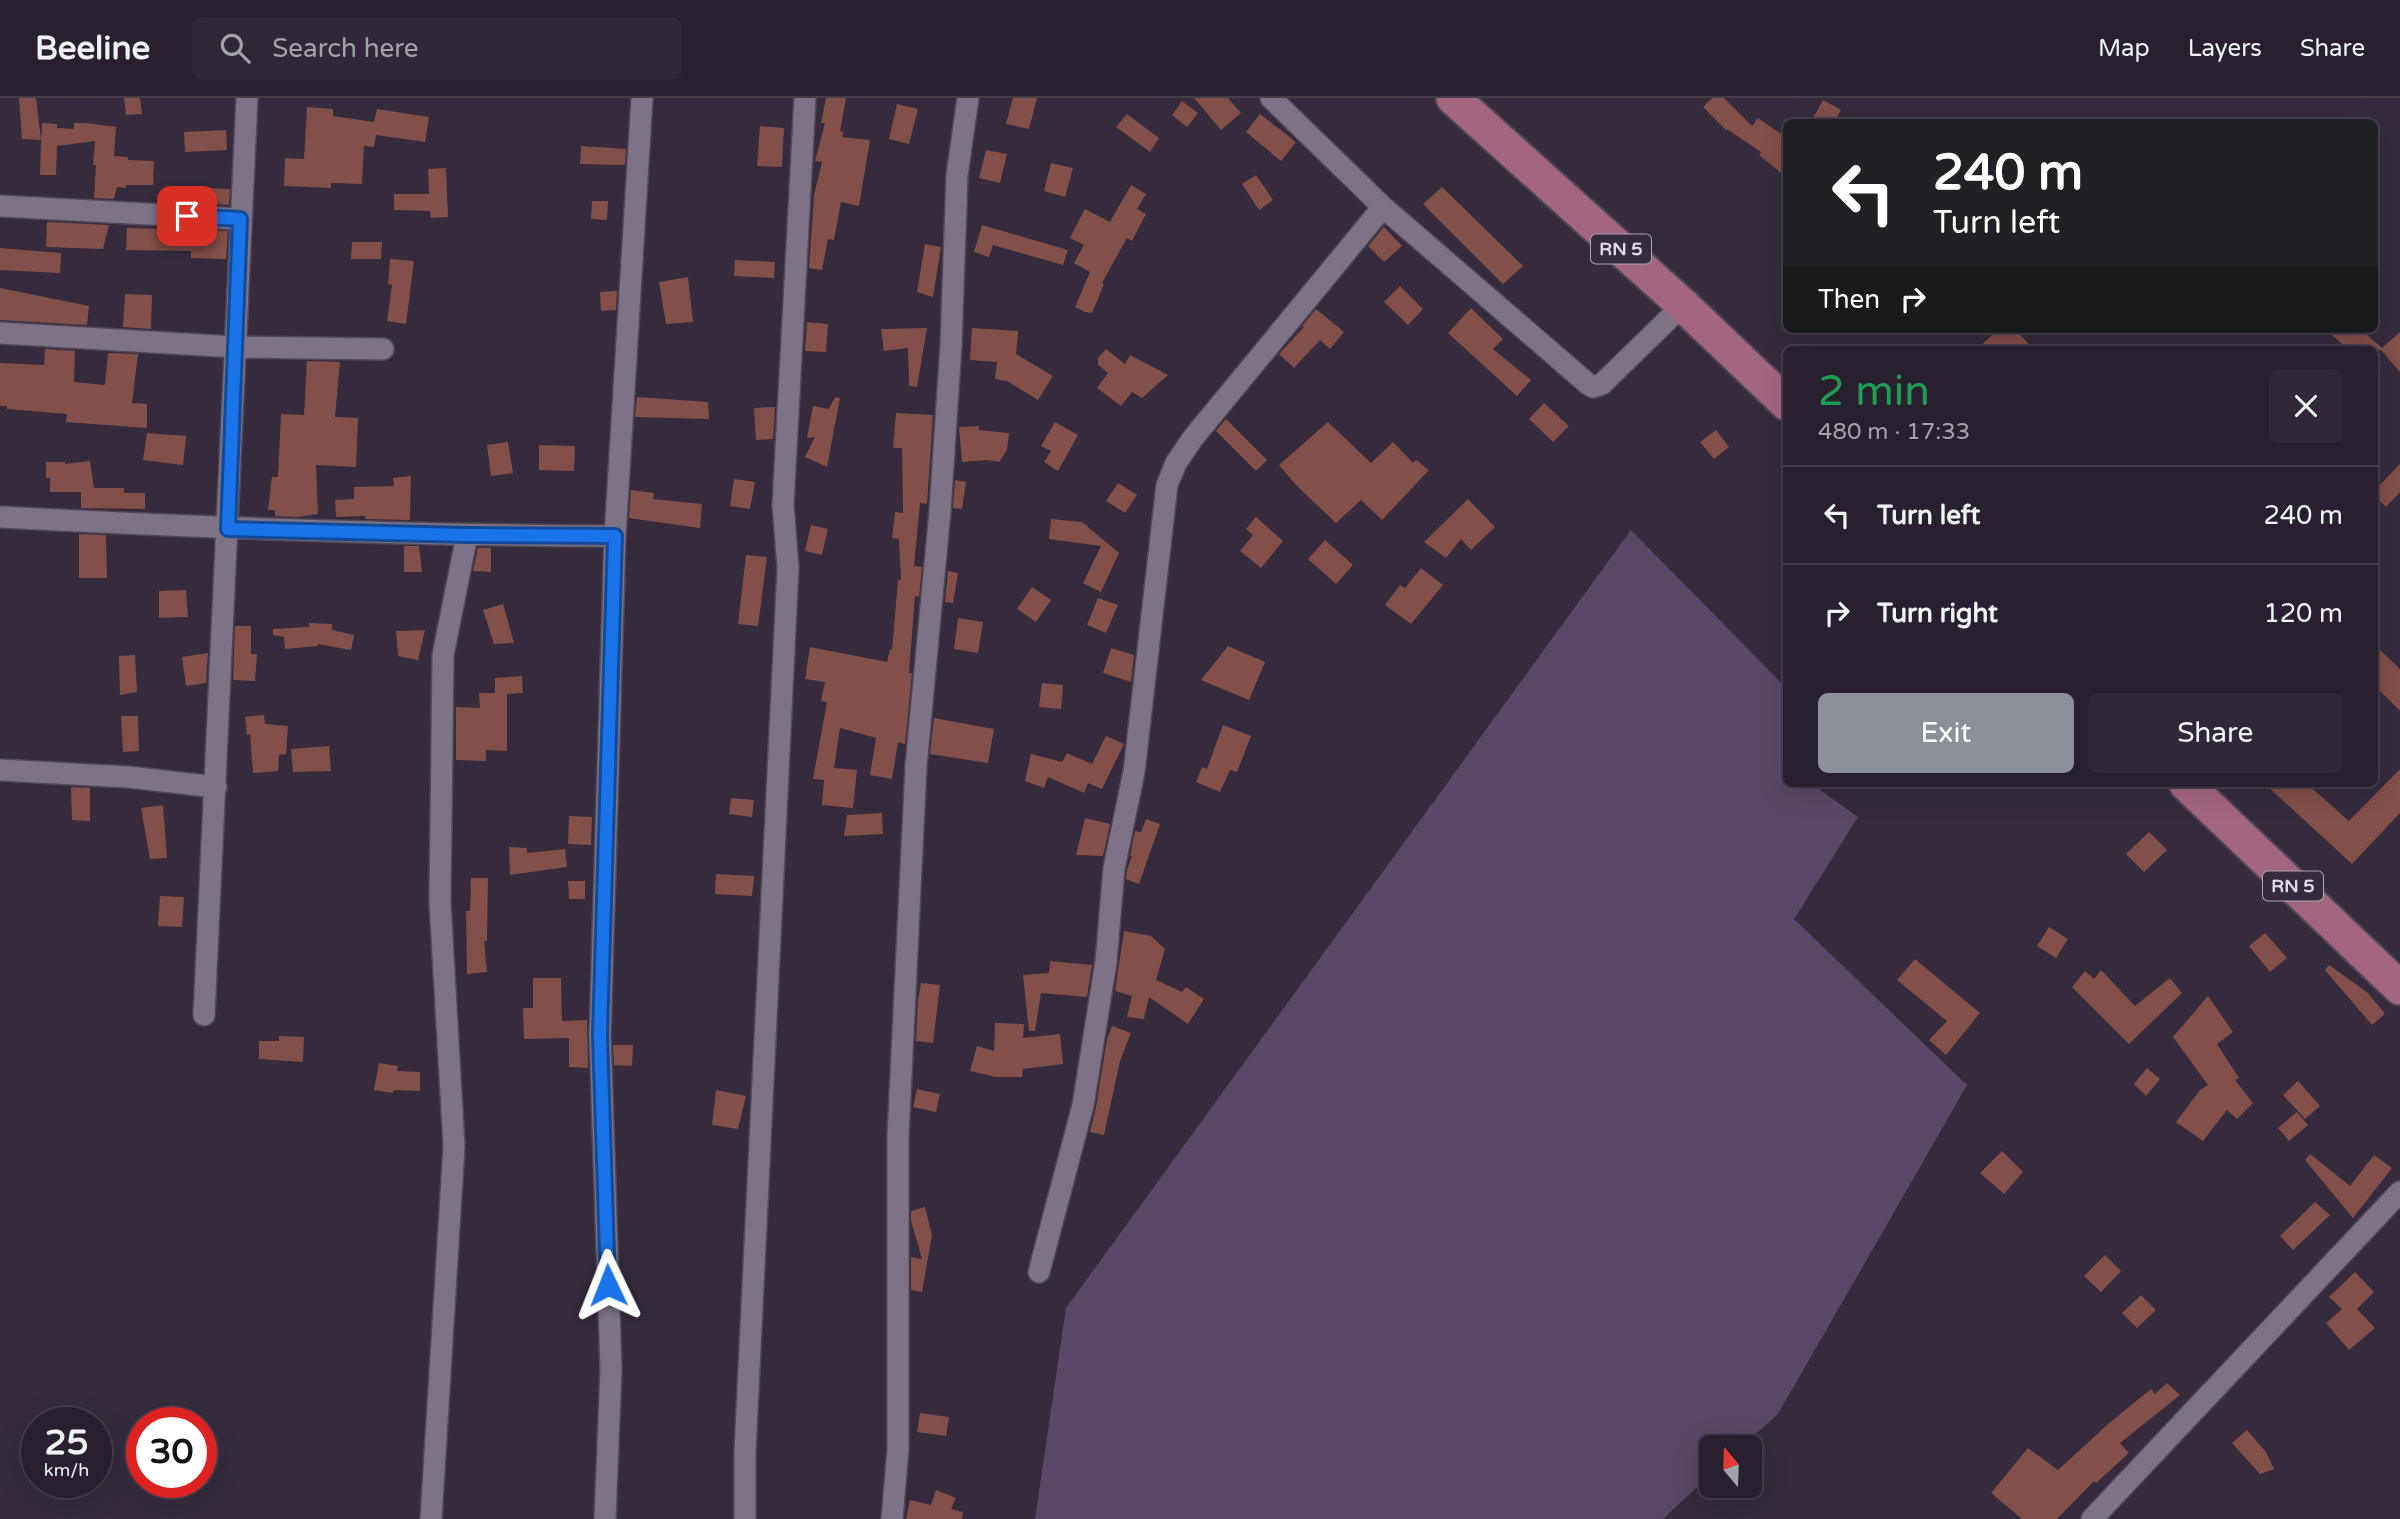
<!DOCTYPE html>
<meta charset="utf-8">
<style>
body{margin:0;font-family:"Varela Round",sans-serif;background:#302836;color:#f1f3f6;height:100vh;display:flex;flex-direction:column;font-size:26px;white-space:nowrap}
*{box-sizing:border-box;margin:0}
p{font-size:23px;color:#a5a3aa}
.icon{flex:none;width:38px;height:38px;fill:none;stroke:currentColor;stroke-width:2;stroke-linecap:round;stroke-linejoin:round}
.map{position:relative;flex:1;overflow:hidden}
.sheet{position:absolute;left:1783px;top:248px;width:595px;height:441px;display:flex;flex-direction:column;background:#28202e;border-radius:10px;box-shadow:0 7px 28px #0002,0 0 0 2px #443e4a}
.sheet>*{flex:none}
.guide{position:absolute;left:1783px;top:21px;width:595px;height:214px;border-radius:10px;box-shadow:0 7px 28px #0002,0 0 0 2px #443e4a;background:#202124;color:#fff;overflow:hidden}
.needle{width:46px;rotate:341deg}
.tools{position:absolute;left:1699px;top:1337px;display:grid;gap:14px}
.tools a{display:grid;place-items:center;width:63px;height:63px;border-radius:10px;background:#28202e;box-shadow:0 7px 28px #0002,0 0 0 2px #443e4a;font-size:35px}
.speed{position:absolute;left:21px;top:1309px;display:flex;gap:14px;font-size:35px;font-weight:700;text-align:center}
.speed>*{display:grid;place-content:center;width:91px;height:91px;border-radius:50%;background:#28202e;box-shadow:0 7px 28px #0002,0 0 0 2px #443e4a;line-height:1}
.speed small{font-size:18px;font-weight:400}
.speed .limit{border:10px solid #d22;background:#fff;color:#111}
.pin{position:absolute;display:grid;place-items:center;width:60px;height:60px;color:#fff;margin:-30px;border-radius:14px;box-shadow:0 4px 10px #0006}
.me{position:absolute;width:77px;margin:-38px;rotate:358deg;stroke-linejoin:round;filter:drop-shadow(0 0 5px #0008)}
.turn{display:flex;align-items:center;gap:24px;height:147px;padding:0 35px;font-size:32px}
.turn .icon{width:91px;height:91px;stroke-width:2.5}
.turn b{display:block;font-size:49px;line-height:60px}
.then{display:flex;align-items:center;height:66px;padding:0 35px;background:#0003;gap:14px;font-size:26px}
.round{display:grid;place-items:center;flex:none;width:74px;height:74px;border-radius:10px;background:#302836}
.headline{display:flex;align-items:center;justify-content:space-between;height:119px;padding:0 35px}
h1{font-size:42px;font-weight:600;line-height:52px;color:#1e9e55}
.button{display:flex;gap:14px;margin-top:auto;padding:14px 35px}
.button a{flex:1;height:80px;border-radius:10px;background:#8c9099;color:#fff;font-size:28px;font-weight:600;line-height:80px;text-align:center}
.button a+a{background:#302836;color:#f1f3f6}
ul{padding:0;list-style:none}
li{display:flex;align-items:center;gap:21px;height:98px;padding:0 35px;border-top:2px solid #443e4a}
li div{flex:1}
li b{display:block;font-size:26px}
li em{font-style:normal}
header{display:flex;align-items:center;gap:42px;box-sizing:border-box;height:98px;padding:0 35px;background:#28202e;border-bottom:2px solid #443e4a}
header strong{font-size:33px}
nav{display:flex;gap:38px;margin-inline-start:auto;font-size:24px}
.search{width:490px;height:63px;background:#302836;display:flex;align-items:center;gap:18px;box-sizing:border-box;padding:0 24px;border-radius:10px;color:#a5a3aa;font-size:26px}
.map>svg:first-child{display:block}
.green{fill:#5a4868}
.building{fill:#824f49}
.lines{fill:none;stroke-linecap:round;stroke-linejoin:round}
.street-casing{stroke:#504756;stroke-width:24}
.primary-casing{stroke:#504756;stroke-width:37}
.street{stroke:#7d7286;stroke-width:21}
.primary{stroke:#a4657f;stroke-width:33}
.route-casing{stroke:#114b97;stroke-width:18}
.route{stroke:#1a73e8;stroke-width:12}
.labels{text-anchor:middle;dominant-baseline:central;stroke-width:6;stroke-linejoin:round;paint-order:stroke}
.shield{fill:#352b3d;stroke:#ada6b3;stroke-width:2}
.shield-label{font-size:18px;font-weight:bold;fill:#e0dae6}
</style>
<header>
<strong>Beeline</strong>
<div class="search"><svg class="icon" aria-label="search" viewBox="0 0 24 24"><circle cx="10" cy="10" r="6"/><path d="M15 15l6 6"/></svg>Search here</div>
<nav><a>Map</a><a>Layers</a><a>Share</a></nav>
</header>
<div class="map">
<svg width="2400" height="1421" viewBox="0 0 2400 1421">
<rect width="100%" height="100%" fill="#352b3d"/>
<!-- green -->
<path class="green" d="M 1631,432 L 1787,591 L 1787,686 L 1812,686 L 1858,719 L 1794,821 L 1967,987 L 1778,1316 L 1741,1349 L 1712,1349 L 1711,1376 L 1663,1421 L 1035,1421 L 1066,1210 Z"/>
<!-- building -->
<path class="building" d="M 19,0 L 36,0 L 41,42 L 42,25 L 57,26 L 57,30 L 74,31 L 74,25 L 86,25 L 116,29 L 114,58 L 128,59 L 128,62 L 154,63 L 153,87 L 126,87 L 126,90 L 117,89 L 114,101 L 94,100 L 96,67 L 93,67 L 95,43 L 57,48 L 56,77 L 40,77 L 41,42 L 22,41 Z
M 124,0 L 140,0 L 142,16 L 126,17 Z
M 826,0 L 846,0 L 840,33 L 844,34 L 842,39 L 870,42 L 859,108 L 841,104 L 834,142 L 828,141 L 822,172 L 809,170 L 814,97 L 822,64 L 815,63 L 825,25 L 821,25 Z
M 1013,0 L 1037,0 L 1029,31 L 1006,26 Z
M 1194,0 L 1228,0 L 1241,15 L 1221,32 Z
M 1712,0 L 1724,0 L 1752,28 L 1758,20 L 1787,40 L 1787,80 L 1759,57 L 1761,54 L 1727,31 L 1726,32 L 1703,9 Z
M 1823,2 L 1841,12 L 1834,24 L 1811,24 Z
M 1182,3 L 1198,15 L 1187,29 L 1172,17 Z
M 897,6 L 918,11 L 909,46 L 889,41 Z
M 307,9 L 333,11 L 333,18 L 374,24 L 377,11 L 429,19 L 425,44 L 376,37 L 374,49 L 364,48 L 362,86 L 331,85 L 331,90 L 284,88 L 285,60 L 304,61 Z
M 1127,16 L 1159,40 L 1150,54 L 1116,29 Z
M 1260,16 L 1296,44 L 1281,63 L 1246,34 Z
M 760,28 L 784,30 L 782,69 L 757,68 Z
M 226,32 L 227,52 L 185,54 L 184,34 Z
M 581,48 L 626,51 L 625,67 L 580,66 Z
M 986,52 L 1007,56 L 1000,85 L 979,80 Z
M 1051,65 L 1073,70 L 1065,99 L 1044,93 Z
M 446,70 L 448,119 L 431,120 L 430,113 L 394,112 L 394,96 L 429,96 L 428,71 Z
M 1256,77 L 1273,102 L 1259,112 L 1242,86 Z
M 1131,87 L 1146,96 L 1137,111 L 1146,116 L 1132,143 L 1127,140 L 1102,185 L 1104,186 L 1092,215 L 1085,214 L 1075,209 L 1090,174 L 1074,165 L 1084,147 L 1070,140 L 1085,111 L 1110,124 Z
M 1442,89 L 1523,168 L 1503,186 L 1423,106 Z
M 205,90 L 230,91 L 229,107 L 174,104 L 173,98 L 205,95 Z
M 592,103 L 608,103 L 607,122 L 591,121 Z
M 47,124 L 109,127 L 103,151 L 46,149 Z
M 982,127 L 1068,152 L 1063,167 L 993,147 L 989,159 L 974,154 Z
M 1384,129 L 1402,148 L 1384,164 L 1368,148 Z
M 127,130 L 228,133 L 226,161 L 191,160 L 191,153 L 126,152 Z
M 352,144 L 382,144 L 381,161 L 351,161 Z
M 925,146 L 941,149 L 933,199 L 917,194 Z
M 0,150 L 61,155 L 60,175 L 0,172 Z
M 390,161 L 414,163 L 406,226 L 387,223 L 392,187 L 388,186 Z
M 735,162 L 775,164 L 774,180 L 734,178 Z
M 688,179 L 693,224 L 666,226 L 659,184 Z
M 1400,188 L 1423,211 L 1408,227 L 1384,204 Z
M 0,190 L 89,208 L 87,227 L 0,222 Z
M 617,193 L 616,212 L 601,213 L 600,194 Z
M 125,196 L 152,197 L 151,231 L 123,229 Z
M 1471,210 L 1503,241 L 1493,251 L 1531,282 L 1517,298 L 1448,235 Z
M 1316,211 L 1344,234 L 1330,251 L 1320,242 L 1294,270 L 1279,256 L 1304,229 L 1302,228 Z
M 807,224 L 828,226 L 826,254 L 805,253 Z
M 927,230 L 917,289 L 909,288 L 908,250 L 884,253 L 881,231 Z
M 972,230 L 1018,233 L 1016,256 L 1053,278 L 1038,302 L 1007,283 L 995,281 L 997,264 L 970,262 Z
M 1999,231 L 2015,231 L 2034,252 L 1976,252 Z
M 2325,231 L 2360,231 L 2382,250 L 2400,234 L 2400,274 L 2381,252 L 2349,252 Z
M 45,251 L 75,253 L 74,284 L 105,287 L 108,255 L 138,256 L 132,305 L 147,306 L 147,330 L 66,324 L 67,316 L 7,311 L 7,308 L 0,308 L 0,265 L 44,267 Z
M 1106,251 L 1125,266 L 1130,257 L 1168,277 L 1142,300 L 1132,294 L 1121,308 L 1097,290 L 1108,275 L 1098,267 L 1098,260 Z
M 307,263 L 340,264 L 335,319 L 358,320 L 356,369 L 316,367 L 318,416 L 298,419 L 275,418 L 275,412 L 268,412 L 272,379 L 278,379 L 281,316 L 304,317 Z
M 637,299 L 708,304 L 709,321 L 635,319 Z
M 835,299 L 840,300 L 827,369 L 805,359 L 815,339 L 807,340 L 813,308 L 829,311 Z
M 1544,305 L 1569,328 L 1553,344 L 1529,321 Z
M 775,309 L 773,341 L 756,342 L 754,310 Z
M 896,315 L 933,317 L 927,406 L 920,405 L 914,468 L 922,469 L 919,499 L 915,498 L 909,575 L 912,575 L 905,646 L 898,644 L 892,681 L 870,677 L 876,640 L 840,630 L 834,670 L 857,672 L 853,710 L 822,707 L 824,682 L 813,681 L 827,604 L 821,603 L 825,584 L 805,581 L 810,549 L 887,564 L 890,551 L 892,552 L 898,482 L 901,482 L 899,441 L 892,440 L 895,414 L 903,415 L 902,350 L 893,350 Z
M 1226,321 L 1267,362 L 1256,373 L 1216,333 Z
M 1055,324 L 1078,337 L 1058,373 L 1044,364 L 1051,353 L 1041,348 Z
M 1328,324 L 1371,365 L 1393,344 L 1413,365 L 1416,362 L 1429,372 L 1382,422 L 1361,402 L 1336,425 L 1297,388 L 1279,367 Z
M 979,328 L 979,332 L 1009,335 L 1007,352 L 999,364 L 987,362 L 962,364 L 959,329 Z
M 1716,332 L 1729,349 L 1714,361 L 1700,344 Z
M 147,335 L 186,338 L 183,367 L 143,362 Z
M 508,344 L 513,375 L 491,378 L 487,347 Z
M 539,347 L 575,348 L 574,373 L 539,372 Z
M 90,363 L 94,390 L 124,390 L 124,395 L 145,395 L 145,411 L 81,410 L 81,394 L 50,394 L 50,380 L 46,380 L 46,364 L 65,364 L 65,366 Z
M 2400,366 L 2400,394 L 2386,409 L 2375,398 L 2375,392 Z
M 411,378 L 410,422 L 365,421 L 365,418 L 336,419 L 335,402 L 354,401 L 354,389 L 394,388 L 393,380 Z
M 734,381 L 755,384 L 750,411 L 730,408 Z
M 955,382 L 966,384 L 962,411 L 953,410 Z
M 1118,385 L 1137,397 L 1125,415 L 1106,403 Z
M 631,392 L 654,395 L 653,401 L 702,406 L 700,430 L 629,420 Z
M 1468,401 L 1495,429 L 1471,452 L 1461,441 L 1446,460 L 1424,444 Z
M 1256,419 L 1283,443 L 1261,470 L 1240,453 L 1253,437 L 1246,431 Z
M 1051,421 L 1082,424 L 1119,455 L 1101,494 L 1083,485 L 1101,448 L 1049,441 Z
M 811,427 L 828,431 L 822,457 L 805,453 Z
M 79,436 L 106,437 L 107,480 L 79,480 Z
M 1325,442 L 1353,467 L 1336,486 L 1308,461 Z
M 404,448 L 419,448 L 422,474 L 404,474 Z
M 478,450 L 491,450 L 491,474 L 473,473 Z
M 746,457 L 767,459 L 758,528 L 738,526 Z
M 1421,470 L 1443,487 L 1411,526 L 1385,507 L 1400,487 L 1405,490 Z
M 948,473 L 958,475 L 953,505 L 945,504 Z
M 1032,489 L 1051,502 L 1036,524 L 1017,511 Z
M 186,492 L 188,519 L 159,520 L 159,493 Z
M 1098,500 L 1118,507 L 1106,535 L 1087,527 Z
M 503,506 L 514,545 L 494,546 L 483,512 Z
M 958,520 L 983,524 L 978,555 L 954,551 Z
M 309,525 L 332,526 L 332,532 L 354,537 L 351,552 L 318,546 L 318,548 L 285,551 L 284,539 L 273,537 L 273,531 L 309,529 Z
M 235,528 L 251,528 L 251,556 L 257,556 L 255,583 L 233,582 Z
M 425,532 L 418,562 L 398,558 L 396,533 Z
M 2375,547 L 2400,571 L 2400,613 L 2375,588 Z
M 1228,548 L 1265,564 L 1249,602 L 1201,582 Z
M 1111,550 L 1134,557 L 1131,584 L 1103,575 Z
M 208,555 L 206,585 L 186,588 L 182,559 Z
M 135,557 L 137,594 L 120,597 L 119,558 Z
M 522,578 L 523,595 L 507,596 L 507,653 L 486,652 L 486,663 L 456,662 L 456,609 L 480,610 L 479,595 L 495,595 L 495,580 Z
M 1042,585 L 1063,587 L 1061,611 L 1039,609 Z
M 264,617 L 265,626 L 288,628 L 286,656 L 279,657 L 278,673 L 253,675 L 250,636 L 247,637 L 245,619 Z
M 121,618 L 138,618 L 139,653 L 123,654 Z
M 934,620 L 994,631 L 988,665 L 930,656 Z
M 1223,627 L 1251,638 L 1237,674 L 1230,672 L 1220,694 L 1196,684 L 1202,669 L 1207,671 Z
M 1106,638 L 1124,646 L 1102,691 L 1088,685 L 1084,695 L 1048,679 L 1044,690 L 1025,683 L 1031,656 L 1062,664 L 1067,655 L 1092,666 Z
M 329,648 L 331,673 L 293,674 L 291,651 Z
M 2400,671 L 2400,715 L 2352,766 L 2265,686 L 2307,686 L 2349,723 Z
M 71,689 L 90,690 L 90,723 L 72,722 Z
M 731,700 L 754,702 L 752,719 L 729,716 Z
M 163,707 L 167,760 L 150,761 L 141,710 Z
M 882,715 L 883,736 L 844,738 L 847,717 Z
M 569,718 L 592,719 L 591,747 L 568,746 Z
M 1085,720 L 1110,726 L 1103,758 L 1076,757 Z
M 1146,721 L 1160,726 L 1139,786 L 1126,781 L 1127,772 L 1132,758 L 1130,758 L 1135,733 L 1141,734 Z
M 2149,734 L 2167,752 L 2144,774 L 2126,756 Z
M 509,749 L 527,750 L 527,755 L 565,751 L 567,769 L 510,777 Z
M 716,776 L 754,778 L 752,798 L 715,796 Z
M 471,780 L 488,780 L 487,843 L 484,843 L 487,874 L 467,876 L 466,813 L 470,813 Z
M 568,783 L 585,783 L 585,801 L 569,801 Z
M 160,798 L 184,799 L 182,829 L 158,828 Z
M 2049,829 L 2068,841 L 2056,860 L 2037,848 Z
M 1124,833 L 1151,838 L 1165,851 L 1156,882 L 1182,894 L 1186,889 L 1204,901 L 1188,926 L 1149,899 L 1144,921 L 1127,919 L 1132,898 L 1115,893 Z
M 2265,835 L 2287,860 L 2270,874 L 2249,848 Z
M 1915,861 L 1980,915 L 1946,957 L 1929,942 L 1947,923 L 1897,882 Z
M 1050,863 L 1092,867 L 1087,899 L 1041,895 L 1035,933 L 1029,933 L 1023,877 L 1049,875 Z
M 2329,867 L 2368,895 L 2385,916 L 2372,927 L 2325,872 Z
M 2101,872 L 2135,908 L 2170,880 L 2182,895 L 2129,946 L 2072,889 L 2085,873 L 2094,881 Z
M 533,880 L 561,880 L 562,923 L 587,922 L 588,970 L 569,969 L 569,940 L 524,941 L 523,910 L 533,910 Z
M 921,885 L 940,887 L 933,945 L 916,943 L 918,902 Z
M 2208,898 L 2233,934 L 2217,946 L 2239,980 L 2235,982 L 2253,1005 L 2237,1021 L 2227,1012 L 2203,1043 L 2176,1024 L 2200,992 L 2208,987 L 2173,939 Z
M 995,925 L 1024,926 L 1023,940 L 1060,936 L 1063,966 L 1023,971 L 1022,979 L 996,979 L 970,973 L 977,948 L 994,953 Z
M 1112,928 L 1131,935 L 1120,963 L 1104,1037 L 1090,1034 L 1096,1009 L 1107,941 Z
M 279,938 L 304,939 L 303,964 L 259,961 L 259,943 L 279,943 Z
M 613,947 L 633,947 L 632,968 L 614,967 Z
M 379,965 L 398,968 L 397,973 L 420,974 L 420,993 L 394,992 L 393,995 L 374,992 Z
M 2147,970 L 2160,981 L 2146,998 L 2134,986 Z
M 2298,983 L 2320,1008 L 2305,1021 L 2283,997 Z
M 917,991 L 940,996 L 936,1014 L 913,1009 Z
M 716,992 L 746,998 L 738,1031 L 712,1027 Z
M 2297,1014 L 2308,1027 L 2289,1043 L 2278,1030 Z
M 2002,1053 L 2023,1074 L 2004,1096 L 1980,1075 Z
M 2310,1056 L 2350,1088 L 2374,1057 L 2392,1070 L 2353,1120 L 2305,1062 Z
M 2315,1104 L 2330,1117 L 2293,1152 L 2280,1138 Z
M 925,1109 L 932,1137 L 922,1194 L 911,1192 L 911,1159 L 922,1161 L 911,1123 L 911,1113 Z
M 2105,1157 L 2121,1173 L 2101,1194 L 2084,1178 Z
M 2355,1174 L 2374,1194 L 2357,1211 L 2375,1230 L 2349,1252 L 2326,1225 L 2342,1211 L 2329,1199 Z
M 2141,1197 L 2156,1212 L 2137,1230 L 2122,1215 Z
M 2167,1285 L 2180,1297 L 2120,1345 L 2129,1355 L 2096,1385 L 2094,1383 L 2057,1421 L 2022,1421 L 1991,1395 L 2028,1350 L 2058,1372 L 2107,1327 L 2151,1291 L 2155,1296 Z
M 920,1315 L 949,1319 L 946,1338 L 917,1334 Z
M 2247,1332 L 2266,1354 L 2274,1371 L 2260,1376 L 2232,1345 Z
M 936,1392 L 956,1400 L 951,1411 L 963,1414 L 962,1421 L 906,1421 L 910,1402 L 931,1407 Z"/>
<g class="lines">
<!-- street casing -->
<g class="street-casing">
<path id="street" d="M 1271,0 L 1383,109 L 1588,286 L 1593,289 L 1602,286 L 1683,207
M 0,108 L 240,121
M 0,235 L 235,249 L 383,251
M 0,419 C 205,430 410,437 615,438
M 0,672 L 128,679 L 216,689
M 204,917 L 247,0
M 1039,1174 L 1083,1007 L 1106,864 L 1114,770 L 1134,674 L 1167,387 L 1176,365 L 1193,340 L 1383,109
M 431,1421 L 454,1048 L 440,804 L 443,557 L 467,437
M 605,1421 L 611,1271 L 600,937 L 615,438 L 642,0
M 745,1421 L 745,1353 L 788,469 L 783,407 L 805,0
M 892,1421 L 898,1351 L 898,1038 L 916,668 L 940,413 L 951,247 L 957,77 L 968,0
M 2092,1421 L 2400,1094"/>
</g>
<!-- primary casing -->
<g class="primary-casing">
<path id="primary" d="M 1453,0 L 1683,207 L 1787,306
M 2186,686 L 2400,890"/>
</g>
<!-- street -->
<use href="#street" class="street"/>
<!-- primary -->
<use href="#primary" class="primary"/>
</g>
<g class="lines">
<!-- route casing -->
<g class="route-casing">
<path id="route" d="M 187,118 L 240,121 L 228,431 L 467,437 L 615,438 L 600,937 L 608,1187"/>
</g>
<!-- route -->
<use href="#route" class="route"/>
</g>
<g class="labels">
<!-- shield labels -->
<g class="shield">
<rect x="1591" y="136.5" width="60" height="29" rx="5"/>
<rect x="2263" y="773.5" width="60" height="29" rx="5"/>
</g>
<g class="shield-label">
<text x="1621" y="151">RN 5</text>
<text x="2293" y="788">RN 5</text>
</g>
</g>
</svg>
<div class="tools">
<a><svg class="needle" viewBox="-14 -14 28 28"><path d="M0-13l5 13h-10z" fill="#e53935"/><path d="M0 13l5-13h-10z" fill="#a5a3aa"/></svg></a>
</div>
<div class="speed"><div>25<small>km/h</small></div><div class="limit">30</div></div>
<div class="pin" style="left:187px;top:118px;background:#d93025"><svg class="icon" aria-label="arrive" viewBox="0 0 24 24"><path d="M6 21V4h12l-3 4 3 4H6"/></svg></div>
<svg class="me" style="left:608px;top:1187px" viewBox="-20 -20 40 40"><path d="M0-17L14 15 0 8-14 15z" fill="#1a73e8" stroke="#fff" stroke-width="4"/></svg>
<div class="guide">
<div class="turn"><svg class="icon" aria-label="left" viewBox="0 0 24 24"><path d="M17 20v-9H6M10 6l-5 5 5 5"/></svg><div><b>240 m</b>Turn left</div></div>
<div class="then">Then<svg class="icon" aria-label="right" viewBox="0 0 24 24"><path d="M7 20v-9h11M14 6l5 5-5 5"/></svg></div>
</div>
<section class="sheet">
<div class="headline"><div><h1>2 min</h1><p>480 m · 17:33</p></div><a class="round"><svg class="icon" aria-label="close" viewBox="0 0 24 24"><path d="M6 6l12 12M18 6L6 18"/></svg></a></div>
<ul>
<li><svg class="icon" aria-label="left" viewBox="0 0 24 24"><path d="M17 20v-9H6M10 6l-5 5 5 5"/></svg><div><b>Turn left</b></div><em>240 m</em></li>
<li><svg class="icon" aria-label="right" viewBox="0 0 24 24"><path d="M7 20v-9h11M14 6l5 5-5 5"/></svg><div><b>Turn right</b></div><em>120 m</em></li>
</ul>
<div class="button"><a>Exit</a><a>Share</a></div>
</section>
</div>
